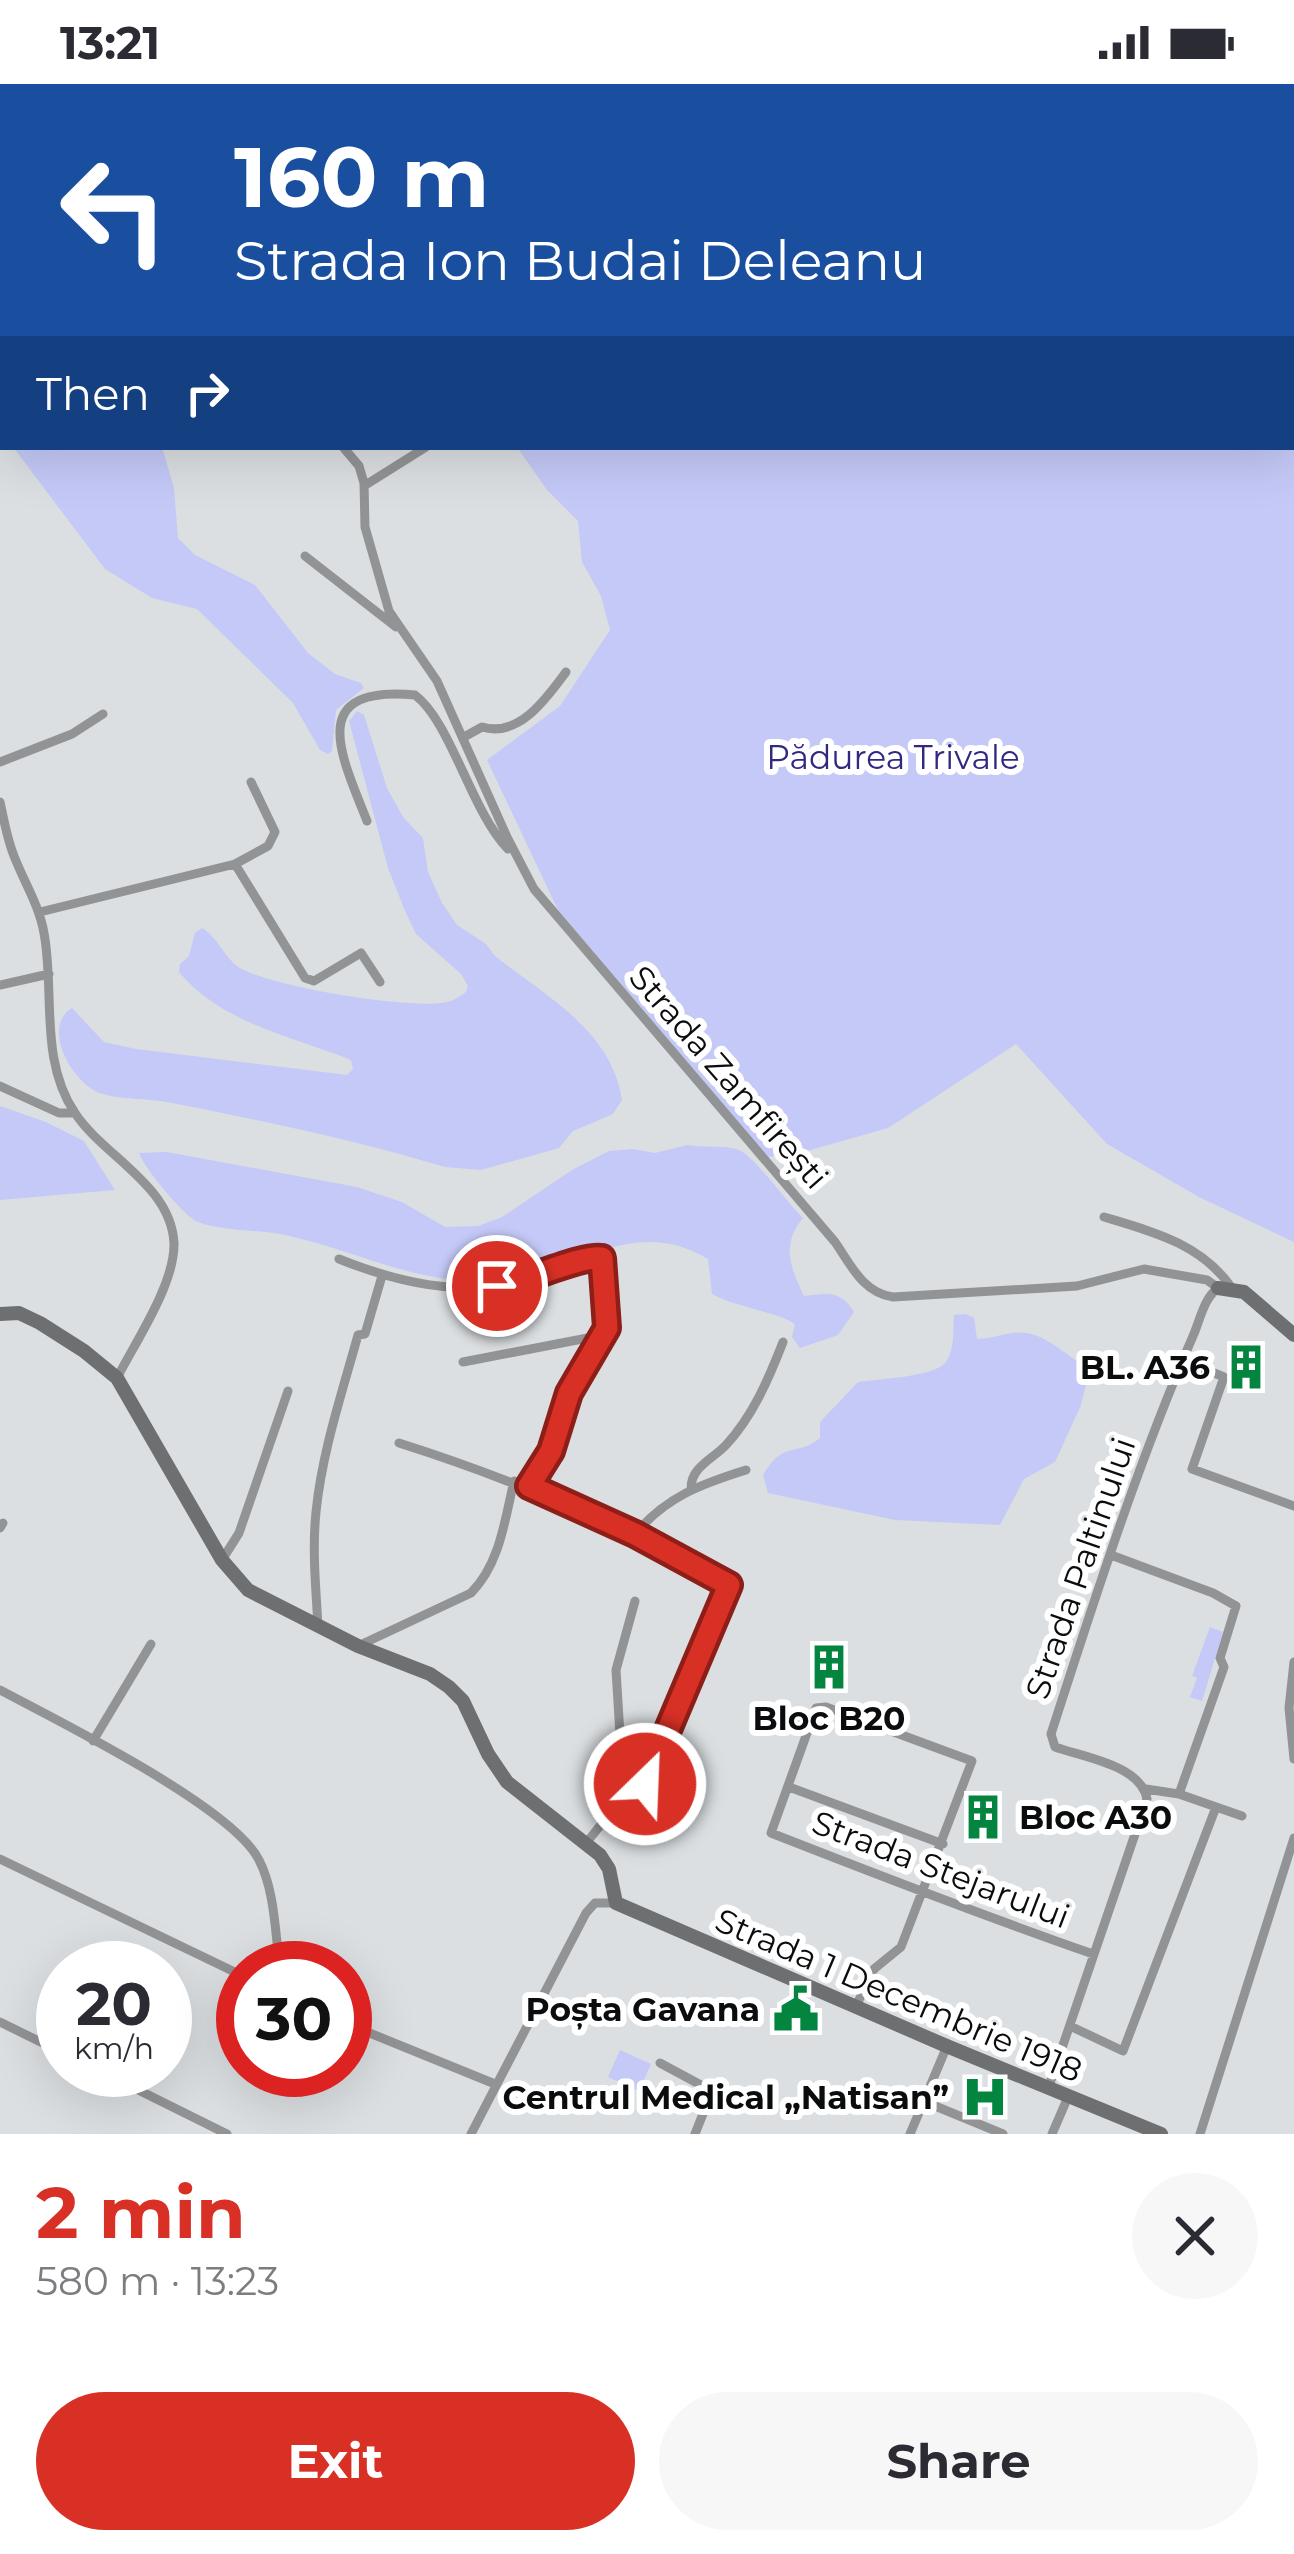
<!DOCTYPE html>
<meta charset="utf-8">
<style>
body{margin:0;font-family:Montserrat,sans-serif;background:#f7f7f7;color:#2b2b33;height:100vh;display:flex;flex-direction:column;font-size:45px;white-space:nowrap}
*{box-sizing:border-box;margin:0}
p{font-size:39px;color:#7c7c81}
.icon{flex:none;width:66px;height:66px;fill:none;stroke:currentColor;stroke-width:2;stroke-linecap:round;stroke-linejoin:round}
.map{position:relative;height:2050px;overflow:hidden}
.details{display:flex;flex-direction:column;background:#fff;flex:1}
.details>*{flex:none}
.top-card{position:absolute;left:0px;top:0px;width:1296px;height:366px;box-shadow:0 12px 48px #0002;background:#1a4fa0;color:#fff;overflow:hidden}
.speed{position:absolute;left:36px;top:1857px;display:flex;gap:24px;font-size:60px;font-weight:700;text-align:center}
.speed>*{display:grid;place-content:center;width:156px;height:156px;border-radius:50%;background:#fff;box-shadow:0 12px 48px #0002;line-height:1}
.speed small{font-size:30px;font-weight:400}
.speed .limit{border:18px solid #d22;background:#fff;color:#111}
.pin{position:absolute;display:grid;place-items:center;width:102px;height:102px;color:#fff;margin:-51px;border:6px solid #fff;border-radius:50%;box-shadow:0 3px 12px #0007}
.me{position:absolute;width:132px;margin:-66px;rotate:24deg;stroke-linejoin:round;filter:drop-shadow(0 0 9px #0008)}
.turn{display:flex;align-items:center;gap:42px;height:252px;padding:0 36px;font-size:54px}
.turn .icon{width:156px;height:156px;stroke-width:2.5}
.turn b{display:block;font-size:84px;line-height:102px}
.then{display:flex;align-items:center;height:114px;padding:0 36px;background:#0003;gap:24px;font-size:45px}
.round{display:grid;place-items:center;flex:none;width:126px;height:126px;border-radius:63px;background:#f7f7f7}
.overview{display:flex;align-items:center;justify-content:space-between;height:204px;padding:0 36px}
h1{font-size:72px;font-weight:700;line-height:90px;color:#d93025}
.action{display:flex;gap:24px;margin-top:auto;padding:24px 36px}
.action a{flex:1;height:138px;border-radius:72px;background:#d93025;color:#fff;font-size:48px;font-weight:700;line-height:138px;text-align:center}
.action a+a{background:#f7f7f7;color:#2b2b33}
.status{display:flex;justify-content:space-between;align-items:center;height:84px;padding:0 60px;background:#fff;direction:ltr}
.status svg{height:33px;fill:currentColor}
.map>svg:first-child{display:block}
.green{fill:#c4c9f7}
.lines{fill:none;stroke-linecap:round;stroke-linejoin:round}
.street{stroke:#929395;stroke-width:9}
.secondary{stroke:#6d6f71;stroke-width:14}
.route-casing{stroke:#8d1f18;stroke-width:30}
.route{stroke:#d93025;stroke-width:21}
.labels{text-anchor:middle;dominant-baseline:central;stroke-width:12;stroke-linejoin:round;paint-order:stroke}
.park-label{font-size:33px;fill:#312881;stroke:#fff}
.street-label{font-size:33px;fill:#0a0c0d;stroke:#fff}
.poi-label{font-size:33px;font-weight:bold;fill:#0a0c0d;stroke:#fff;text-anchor:end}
</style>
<div class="status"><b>13:21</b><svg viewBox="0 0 49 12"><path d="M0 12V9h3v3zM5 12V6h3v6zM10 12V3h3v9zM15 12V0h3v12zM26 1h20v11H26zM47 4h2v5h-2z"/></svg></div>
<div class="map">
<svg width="1294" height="2050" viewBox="0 0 1294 2050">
<rect width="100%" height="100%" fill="#dbdfe2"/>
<!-- green -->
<path class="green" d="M 273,0 L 1294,0 L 1294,1158 L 1199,1113 L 1107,1060 L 1016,960 L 888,1044 L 807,1067 L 768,1073 L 558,826 L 487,676 L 560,622 L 610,546 L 601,512 L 582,478 L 578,437 L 547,406 L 517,363 L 1293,363 L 1293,3 Z
M 13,363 L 162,363 L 174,404 L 178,454 L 195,471 L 255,501 L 308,569 L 335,590 L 361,599 L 364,604 L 336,626 L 332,667 L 328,670 L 320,666 L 293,619 L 197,525 L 152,514 L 105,485 Z
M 357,627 L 364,631 L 387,704 L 403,733 L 423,754 L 428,788 L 442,819 L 457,841 L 486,860 L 495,872 C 546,912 612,947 622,1016 L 613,1030 L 573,1047 L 559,1064 L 481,1086 L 445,1083 C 354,1056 260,1036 167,1018 C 146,1014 123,1016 103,1010 C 73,1002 40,943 72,924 L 104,958 L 136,965 L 347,991 L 353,985 L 351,976 C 291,952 221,939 179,888 L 180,880 L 189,872 L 195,849 L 202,844 C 218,853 224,874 240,884 C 273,903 403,924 441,919 C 451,918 458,914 466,908 L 468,902 L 461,890 L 416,850 L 405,827 L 388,784 L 349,637 Z
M 0,1022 L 46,1038 L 84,1057 L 115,1106 L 0,1116 Z
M 687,1061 C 703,1064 721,1061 736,1065 C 753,1069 786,1118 803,1134 C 781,1161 790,1183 804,1212 C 828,1209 841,1206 854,1228 L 838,1251 L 800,1264 L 792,1253 L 795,1240 C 778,1228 738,1224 712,1210 L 708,1175 C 629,1128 572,1193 496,1197 C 421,1202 360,1168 290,1152 C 261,1145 225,1148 198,1138 C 184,1132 144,1084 139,1069 L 167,1068 L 357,1103 L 402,1118 L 445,1143 L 478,1142 L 502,1133 L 572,1086 L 609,1067 L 633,1065 L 655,1069 Z
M 966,1230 L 974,1234 L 977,1255 C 993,1255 1012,1246 1027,1249 C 1050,1253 1068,1274 1090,1284 L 1081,1321 L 1055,1378 L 1024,1395 L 1000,1441 L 895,1436 L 768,1409 L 763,1391 C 785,1355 795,1374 820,1354 L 820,1338 L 858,1298 C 878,1295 933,1293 945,1279 C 955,1267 953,1246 954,1231 Z
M 1210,1543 L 1223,1548 L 1202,1617 L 1190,1613 L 1197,1594 L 1192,1592 Z
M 620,1966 L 651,1980 L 639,2007 L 608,1993 Z"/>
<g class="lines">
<!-- street -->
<path class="street" d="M 137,0 L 138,3
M 343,363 L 359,382 L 364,399 L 365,443 L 389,527 L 437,597 L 507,753 L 534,805 L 835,1158 C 851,1181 863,1209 893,1213 L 1077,1202 L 1144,1185 L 1207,1196 L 1218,1204 C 1204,1214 1200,1236 1193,1252 C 1137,1381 1094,1517 1051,1650 L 1055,1663 C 1083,1673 1141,1681 1147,1715 L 1048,2005
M 364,402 L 426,363
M 305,472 L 396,543
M 464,653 L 482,643 C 519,654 546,615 566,588
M 0,678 L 72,650 L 103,630
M 0,718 C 4,736 7,755 14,772 C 24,798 39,821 44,849 C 55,908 39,976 75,1029 C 103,1072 171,1101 174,1159 C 175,1200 136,1257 117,1294
M 367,737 C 341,671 305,601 415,611 C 451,638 471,727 508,765
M 235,780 L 305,894 L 314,897 L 361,869 L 380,898
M 40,828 L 235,780 L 268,762 L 275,748 L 251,698
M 0,901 L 49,890
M 0,1002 L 59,1029 L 75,1029
M 1104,1133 C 1154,1148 1201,1160 1232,1204
M 339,1175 C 396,1198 461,1213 522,1198 C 546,1191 578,1169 602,1174 L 607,1244 L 569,1308 L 551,1367 L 529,1402
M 1182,1276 L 1224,1293 L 1192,1385 L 1294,1422
M 463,1278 L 603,1251
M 399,1359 C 519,1397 618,1441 729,1501 L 645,1699 L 628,1707 L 587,1758
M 691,1404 C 691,1383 713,1375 726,1361 C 753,1332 769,1294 783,1258
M 0,1444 L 3,1439
M 635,1450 C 666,1413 701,1400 746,1386
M 1111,1471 L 1213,1509 L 1236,1522 L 1220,1574 L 1224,1583 L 1179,1710
M 222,1476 L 239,1449 L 288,1307
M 318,1543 C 316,1504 312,1467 316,1428 C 322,1368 342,1309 358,1251 L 365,1250 L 382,1192
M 358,1562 L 471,1509 C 500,1480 505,1435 514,1397
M 1294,1578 L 1289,1624 L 1294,1675
M 0,1606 C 58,1637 233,1723 259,1776 C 275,1807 275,1849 280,1884
M 93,1657 L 151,1560
M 789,1703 L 943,1760
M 1146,1705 L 1179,1710 L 1242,1732
M 628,1707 L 622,1683 L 616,1586 L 635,1517
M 0,1775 L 243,1892
M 856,1922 L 874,1885 L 901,1863 L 972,1677 L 826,1623 L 816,1624 L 771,1749 C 878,1791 984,1832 1093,1870
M 0,1938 L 63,1969
M 345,1939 L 495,2000
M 1070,1942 L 1123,1967 L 1216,1723
M 660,1979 L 712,2007 L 695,2050
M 98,1986 L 227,2050
M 923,2017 L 1003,2050
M 471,2050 L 586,1829 L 595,1819 L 616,1819
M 910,2050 L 947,1962
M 1052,2050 L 1068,2013
M 1200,2050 L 1294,1754"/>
<!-- secondary -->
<path class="secondary" d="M 1218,1204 L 1244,1208 L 1294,1251
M 0,1230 L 19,1229 L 40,1239 L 84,1267 L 117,1294 L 222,1476 L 248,1506 L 358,1562 L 430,1590 L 449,1603 L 463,1617 L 488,1670 L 507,1698 L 600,1771 L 609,1785 L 616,1819 L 949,1963 L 1161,2050"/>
</g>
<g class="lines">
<!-- route casing -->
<g class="route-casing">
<path id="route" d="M 497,1202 C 524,1198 584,1170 602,1174 L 607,1244 L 569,1309 L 551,1367 L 529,1402 L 635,1450 L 729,1501 L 645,1700"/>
</g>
<!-- route -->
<use href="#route" class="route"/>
</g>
<!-- icons -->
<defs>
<g id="building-bare" transform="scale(3.6)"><path d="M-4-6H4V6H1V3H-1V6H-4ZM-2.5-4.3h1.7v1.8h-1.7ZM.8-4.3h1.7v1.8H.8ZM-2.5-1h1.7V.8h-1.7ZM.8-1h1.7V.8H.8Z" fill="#038540" stroke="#fff" stroke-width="2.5" paint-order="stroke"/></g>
<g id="civic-bare" transform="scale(3.6)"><path d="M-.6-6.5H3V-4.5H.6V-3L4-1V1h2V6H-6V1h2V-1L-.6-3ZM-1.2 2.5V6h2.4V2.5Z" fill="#038540" stroke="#fff" stroke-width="2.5" paint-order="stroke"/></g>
<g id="hospital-bare" transform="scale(3.6)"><path d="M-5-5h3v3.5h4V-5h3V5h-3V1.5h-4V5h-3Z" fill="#038540" stroke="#fff" stroke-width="2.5" paint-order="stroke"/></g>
</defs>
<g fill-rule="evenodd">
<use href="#building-bare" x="1246" y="1283"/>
<use href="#building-bare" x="829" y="1583"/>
<use href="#building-bare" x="983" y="1733"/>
<use href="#civic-bare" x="796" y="1925"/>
<use href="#hospital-bare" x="985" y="2013"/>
</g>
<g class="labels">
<!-- park labels -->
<g class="park-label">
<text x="893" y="673">Pădurea Trivale</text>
</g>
<!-- street labels -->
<g class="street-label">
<text transform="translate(729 993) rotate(49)">Strada Zamfirești</text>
<text transform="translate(1080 1484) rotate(-71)">Strada Paltinului</text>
<text transform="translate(941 1785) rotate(21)">Strada Stejarului</text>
<text transform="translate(899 1911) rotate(23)">Strada 1 Decembrie 1918</text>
</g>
<!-- poi labels -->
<g class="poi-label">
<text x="1210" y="1283">BL. A36</text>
<text x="829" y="1634" text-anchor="middle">Bloc B20</text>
<text x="1019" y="1733" text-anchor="start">Bloc A30</text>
<text x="760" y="1925">Poșta Gavana</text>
<text x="949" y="2013">Centrul Medical „Natisan”</text>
</g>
</g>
</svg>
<div class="speed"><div>20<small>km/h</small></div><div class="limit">30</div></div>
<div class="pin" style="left:497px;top:1202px;background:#d93025"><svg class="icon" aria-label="arrive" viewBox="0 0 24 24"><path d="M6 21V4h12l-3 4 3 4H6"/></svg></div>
<svg class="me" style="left:645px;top:1700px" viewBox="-20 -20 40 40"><circle r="17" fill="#d93025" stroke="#fff" stroke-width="3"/><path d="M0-11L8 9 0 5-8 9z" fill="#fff"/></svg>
<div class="top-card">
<div class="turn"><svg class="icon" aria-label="left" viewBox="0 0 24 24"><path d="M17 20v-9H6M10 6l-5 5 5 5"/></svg><div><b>160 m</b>Strada Ion Budai Deleanu</div></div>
<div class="then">Then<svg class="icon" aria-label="right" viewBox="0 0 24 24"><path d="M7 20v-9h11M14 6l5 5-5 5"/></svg></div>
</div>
</div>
<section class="details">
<div class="overview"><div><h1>2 min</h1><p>580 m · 13:23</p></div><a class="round"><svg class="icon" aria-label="close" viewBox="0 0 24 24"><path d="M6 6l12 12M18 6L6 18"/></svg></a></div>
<div class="action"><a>Exit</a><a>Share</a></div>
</section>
